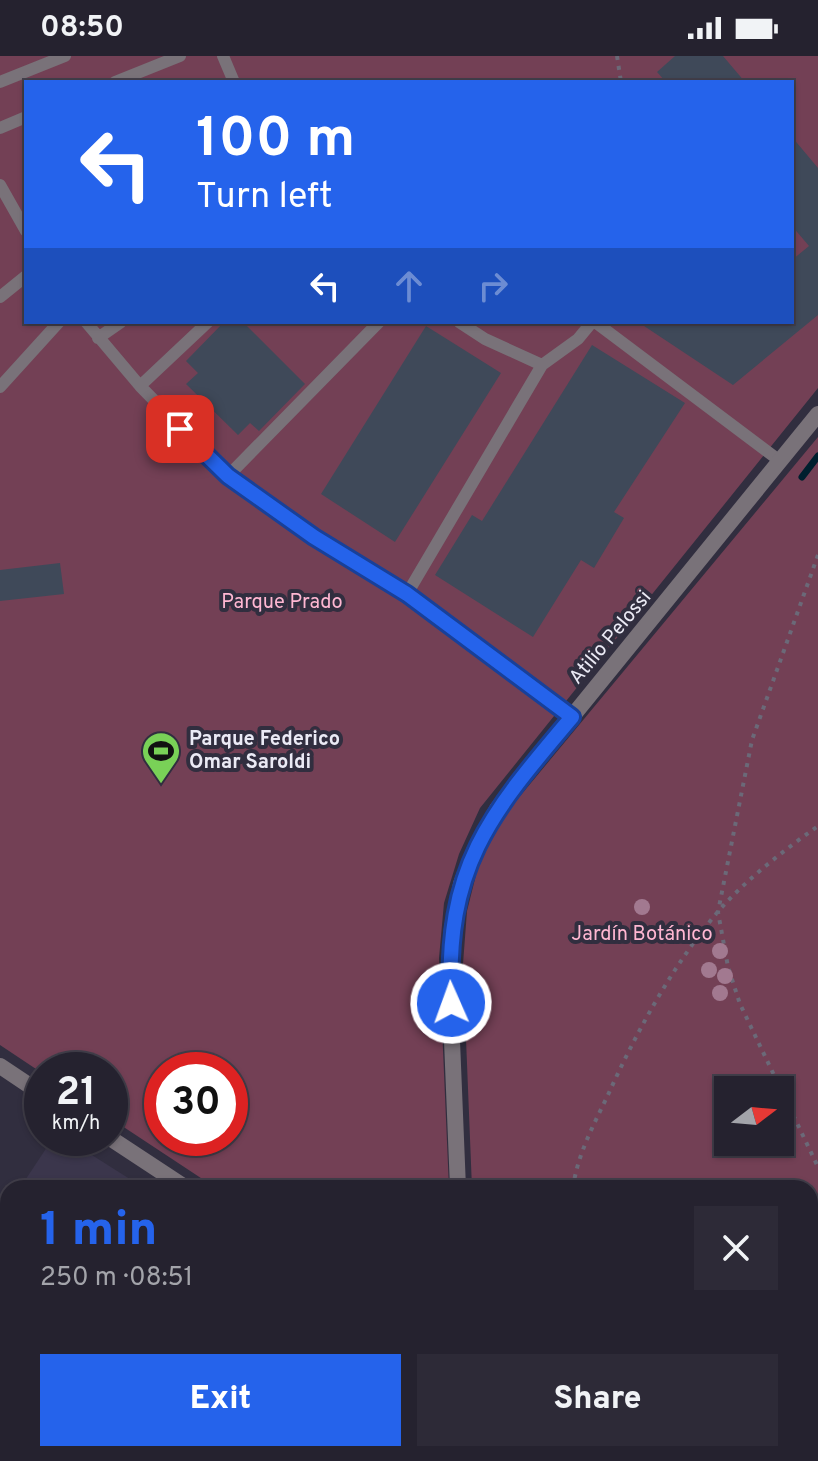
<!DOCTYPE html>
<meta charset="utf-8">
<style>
body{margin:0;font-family:Overpass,sans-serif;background:#2d2a37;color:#f1f3f6;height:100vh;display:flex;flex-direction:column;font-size:30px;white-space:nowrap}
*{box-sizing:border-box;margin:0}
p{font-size:26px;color:#a3a4aa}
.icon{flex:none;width:44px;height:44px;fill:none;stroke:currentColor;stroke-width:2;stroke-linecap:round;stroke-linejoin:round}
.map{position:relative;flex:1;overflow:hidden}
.side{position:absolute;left:0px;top:1124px;width:818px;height:282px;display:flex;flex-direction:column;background:#25222f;border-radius:24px 24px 0 0;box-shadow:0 2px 6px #0004,0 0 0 2px #423f4b}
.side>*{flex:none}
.guide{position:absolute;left:24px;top:24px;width:770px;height:244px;border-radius:0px;box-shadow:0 2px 6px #0004,0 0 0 2px #423f4b;background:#2563eb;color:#fff;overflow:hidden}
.needle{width:52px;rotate:74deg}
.fabs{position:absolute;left:714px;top:1020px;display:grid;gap:16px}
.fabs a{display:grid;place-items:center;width:80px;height:80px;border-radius:0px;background:#25222f;box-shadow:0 2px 6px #0004,0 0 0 2px #423f4b;font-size:40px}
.speed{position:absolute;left:24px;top:996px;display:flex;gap:16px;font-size:40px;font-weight:700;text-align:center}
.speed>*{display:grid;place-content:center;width:104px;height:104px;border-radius:50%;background:#25222f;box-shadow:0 2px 6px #0004,0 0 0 2px #423f4b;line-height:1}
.speed small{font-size:20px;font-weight:400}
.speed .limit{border:12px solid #d22;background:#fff;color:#111}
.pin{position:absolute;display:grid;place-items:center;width:68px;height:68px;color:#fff;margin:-34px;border-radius:16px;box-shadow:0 4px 12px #0006}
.me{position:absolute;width:88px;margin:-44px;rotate:358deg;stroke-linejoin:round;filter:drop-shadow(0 0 6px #0008)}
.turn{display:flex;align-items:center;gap:28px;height:168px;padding:0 40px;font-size:36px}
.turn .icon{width:104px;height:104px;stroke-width:2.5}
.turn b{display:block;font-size:56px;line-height:68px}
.lanes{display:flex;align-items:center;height:76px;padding:0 40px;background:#0003;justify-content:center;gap:40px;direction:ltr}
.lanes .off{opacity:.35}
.round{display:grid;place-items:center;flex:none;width:84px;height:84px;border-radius:0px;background:#2d2a37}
.summary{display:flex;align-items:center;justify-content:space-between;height:136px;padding:0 40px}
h1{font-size:48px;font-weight:800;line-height:60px;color:#2563eb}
.primary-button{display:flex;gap:16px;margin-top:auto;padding:16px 40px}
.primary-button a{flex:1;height:92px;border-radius:0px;background:#2563eb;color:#fff;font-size:32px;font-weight:800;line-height:92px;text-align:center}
.primary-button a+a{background:#2d2a37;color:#f1f3f6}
.status{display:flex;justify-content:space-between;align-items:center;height:56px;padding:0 40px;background:#25222f;direction:ltr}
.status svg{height:22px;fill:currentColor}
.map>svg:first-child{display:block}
.built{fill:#3b364c}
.green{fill:#734055;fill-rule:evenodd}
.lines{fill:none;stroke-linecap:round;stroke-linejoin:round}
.stream{stroke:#001f2e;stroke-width:7}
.building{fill:#3f4959}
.path{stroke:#6b6978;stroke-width:4;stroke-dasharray:4 6;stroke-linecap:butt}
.service{stroke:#797279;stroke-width:12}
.minor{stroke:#797279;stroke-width:16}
.tertiary{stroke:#797279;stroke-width:16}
.tree{fill:#a27990}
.route-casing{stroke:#184099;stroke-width:20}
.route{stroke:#2563eb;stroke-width:14}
.labels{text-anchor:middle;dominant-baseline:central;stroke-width:8;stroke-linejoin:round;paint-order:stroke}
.park-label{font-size:20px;fill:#ffb7d2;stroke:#312e3f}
.street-label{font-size:20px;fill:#ebeaf5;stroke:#312e3f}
.poi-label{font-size:20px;font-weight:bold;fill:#ebeaf5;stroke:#312e3f;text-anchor:start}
</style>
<div class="status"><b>08:50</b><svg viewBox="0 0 49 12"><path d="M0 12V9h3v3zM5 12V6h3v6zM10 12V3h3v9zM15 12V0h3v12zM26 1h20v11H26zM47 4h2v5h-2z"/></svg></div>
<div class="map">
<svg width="818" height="1405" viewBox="0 0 818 1405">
<rect width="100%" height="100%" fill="#312e3f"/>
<!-- built -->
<path class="built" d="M 53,1082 L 65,1082 L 144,1132 L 20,1132 Z
M 8,1149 L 8,1339 L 0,1338 L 0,1161 Z"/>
<!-- green -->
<path class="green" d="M 0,0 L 818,0 L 818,332 L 480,752 L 459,798 L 444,847 L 439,902 L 449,1132 L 216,1132 L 110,1062 L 110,1014 L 42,1014 L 42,1017 L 0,989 ZM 26,26 L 792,26 L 792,266 L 26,266 ZM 162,1014 L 230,1014 L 230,1082 L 162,1082 Z
M 818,381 L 818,1405 L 551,1405 L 547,1398 L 810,1398 L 810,1132 L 472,1132 L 463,908 L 467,855 L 477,815 L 493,777 L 511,751 ZM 780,1034 L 780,1086 L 728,1086 L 728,1034 Z"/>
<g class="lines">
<!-- stream -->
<path class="stream" d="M 802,421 L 818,400"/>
</g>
<!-- building -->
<path class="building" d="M 675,0 L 723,0 L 745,26 L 666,26 L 657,16 Z
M 792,81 L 818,112 L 818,259 L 733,329 L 638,266 L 792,266 L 792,204 L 809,190 L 792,170 Z
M 224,266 L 243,266 L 305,328 L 259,375 L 250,367 L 238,379 L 186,328 L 198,317 L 186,305 Z
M 426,270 L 501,317 L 395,486 L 321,438 Z
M 592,289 L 685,347 L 614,456 L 624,462 L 594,512 L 581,504 L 533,581 L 435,519 L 472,459 L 482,465 Z
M 60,507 L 64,538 L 0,545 L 0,514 Z"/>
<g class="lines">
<!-- path -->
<path class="path" d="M 617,0 L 621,26
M 818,499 L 752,684 L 718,856 L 728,911 L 740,948 L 818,1111
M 573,1132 C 577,1100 593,1070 607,1041 C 636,977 671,912 716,858 C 744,825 783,795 818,770
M 810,1166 L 818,1164
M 810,1235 L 818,1232
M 810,1315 L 818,1335
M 589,1398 L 591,1405"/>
<!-- service -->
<path class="service" d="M 223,0 L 234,26
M 0,26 L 65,0
M 115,26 L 180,0
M 0,72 L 26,61
M 0,129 L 26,175
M 0,241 L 26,220
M 86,266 L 140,330 L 228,420 L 314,481 L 407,538 L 572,661
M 459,266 L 485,283 L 542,309
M 595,266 L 780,405
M 98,282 L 121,266
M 140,330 L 208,266
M 0,331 L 59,266
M 228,420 L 379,266
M 407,538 L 542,309 L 578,283 L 592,266"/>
<!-- minor -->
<path class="minor" d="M 458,1132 L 449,911 L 452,872 L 461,828 L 474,795 L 497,753 L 818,358
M 320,1405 L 335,1398"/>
<!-- tertiary -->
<path class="tertiary" d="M 0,1010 L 42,1038
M 110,1082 L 186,1132
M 525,1398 L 528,1405"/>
</g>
<!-- trees -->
<g class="tree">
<circle cx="642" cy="851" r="8"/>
<circle cx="720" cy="895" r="8"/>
<circle cx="709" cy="914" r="8"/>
<circle cx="725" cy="920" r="8"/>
<circle cx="720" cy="937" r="8"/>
</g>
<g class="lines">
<!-- route casing -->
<g class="route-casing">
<path id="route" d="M 180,373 L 228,420 L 314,481 L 407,538 L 572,661 C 488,760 445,811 451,947"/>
</g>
<!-- route -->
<use href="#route" class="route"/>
</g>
<!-- icons -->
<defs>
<g id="stadium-pin" transform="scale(2)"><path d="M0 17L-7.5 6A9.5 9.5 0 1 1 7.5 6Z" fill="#79d157" stroke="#312e3f"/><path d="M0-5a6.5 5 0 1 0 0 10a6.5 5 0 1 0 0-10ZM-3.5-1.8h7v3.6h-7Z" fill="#111"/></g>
</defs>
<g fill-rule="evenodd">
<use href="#stadium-pin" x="161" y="695"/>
</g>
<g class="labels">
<!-- park labels -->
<g class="park-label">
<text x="282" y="547">Parque Prado</text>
<text x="642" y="879">Jardín Botánico</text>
</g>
<!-- street labels -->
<g class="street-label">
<text transform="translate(611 582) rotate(-50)">Atilio Pelossi</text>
</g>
<!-- poi labels -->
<g class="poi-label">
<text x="189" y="684">Parque Federico<tspan x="189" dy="23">Omar Saroldi</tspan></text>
</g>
</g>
</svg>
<div class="fabs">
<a><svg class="needle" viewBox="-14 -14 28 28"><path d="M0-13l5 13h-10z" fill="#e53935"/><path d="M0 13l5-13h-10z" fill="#a3a4aa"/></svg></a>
</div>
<div class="speed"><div>21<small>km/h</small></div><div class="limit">30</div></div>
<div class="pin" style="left:180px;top:373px;background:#d93025"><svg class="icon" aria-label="arrive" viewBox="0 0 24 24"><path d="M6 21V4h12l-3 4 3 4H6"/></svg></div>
<svg class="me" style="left:451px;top:947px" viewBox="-20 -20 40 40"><circle r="17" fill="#2563eb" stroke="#fff" stroke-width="3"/><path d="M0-11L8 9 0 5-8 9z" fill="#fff"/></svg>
<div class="guide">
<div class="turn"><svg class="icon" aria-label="left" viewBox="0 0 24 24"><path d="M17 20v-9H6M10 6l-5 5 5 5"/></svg><div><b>100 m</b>Turn left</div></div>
<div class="lanes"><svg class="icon" aria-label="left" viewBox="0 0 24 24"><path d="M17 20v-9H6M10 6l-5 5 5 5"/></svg><svg class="icon off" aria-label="ahead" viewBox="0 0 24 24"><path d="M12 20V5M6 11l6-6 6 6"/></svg><svg class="icon off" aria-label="right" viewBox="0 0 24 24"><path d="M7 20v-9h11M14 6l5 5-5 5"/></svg></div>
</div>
<section class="side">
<div class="summary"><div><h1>1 min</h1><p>250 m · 08:51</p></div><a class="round"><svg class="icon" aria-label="close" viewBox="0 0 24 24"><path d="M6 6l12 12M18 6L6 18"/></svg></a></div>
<div class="primary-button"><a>Exit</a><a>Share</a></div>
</section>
</div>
